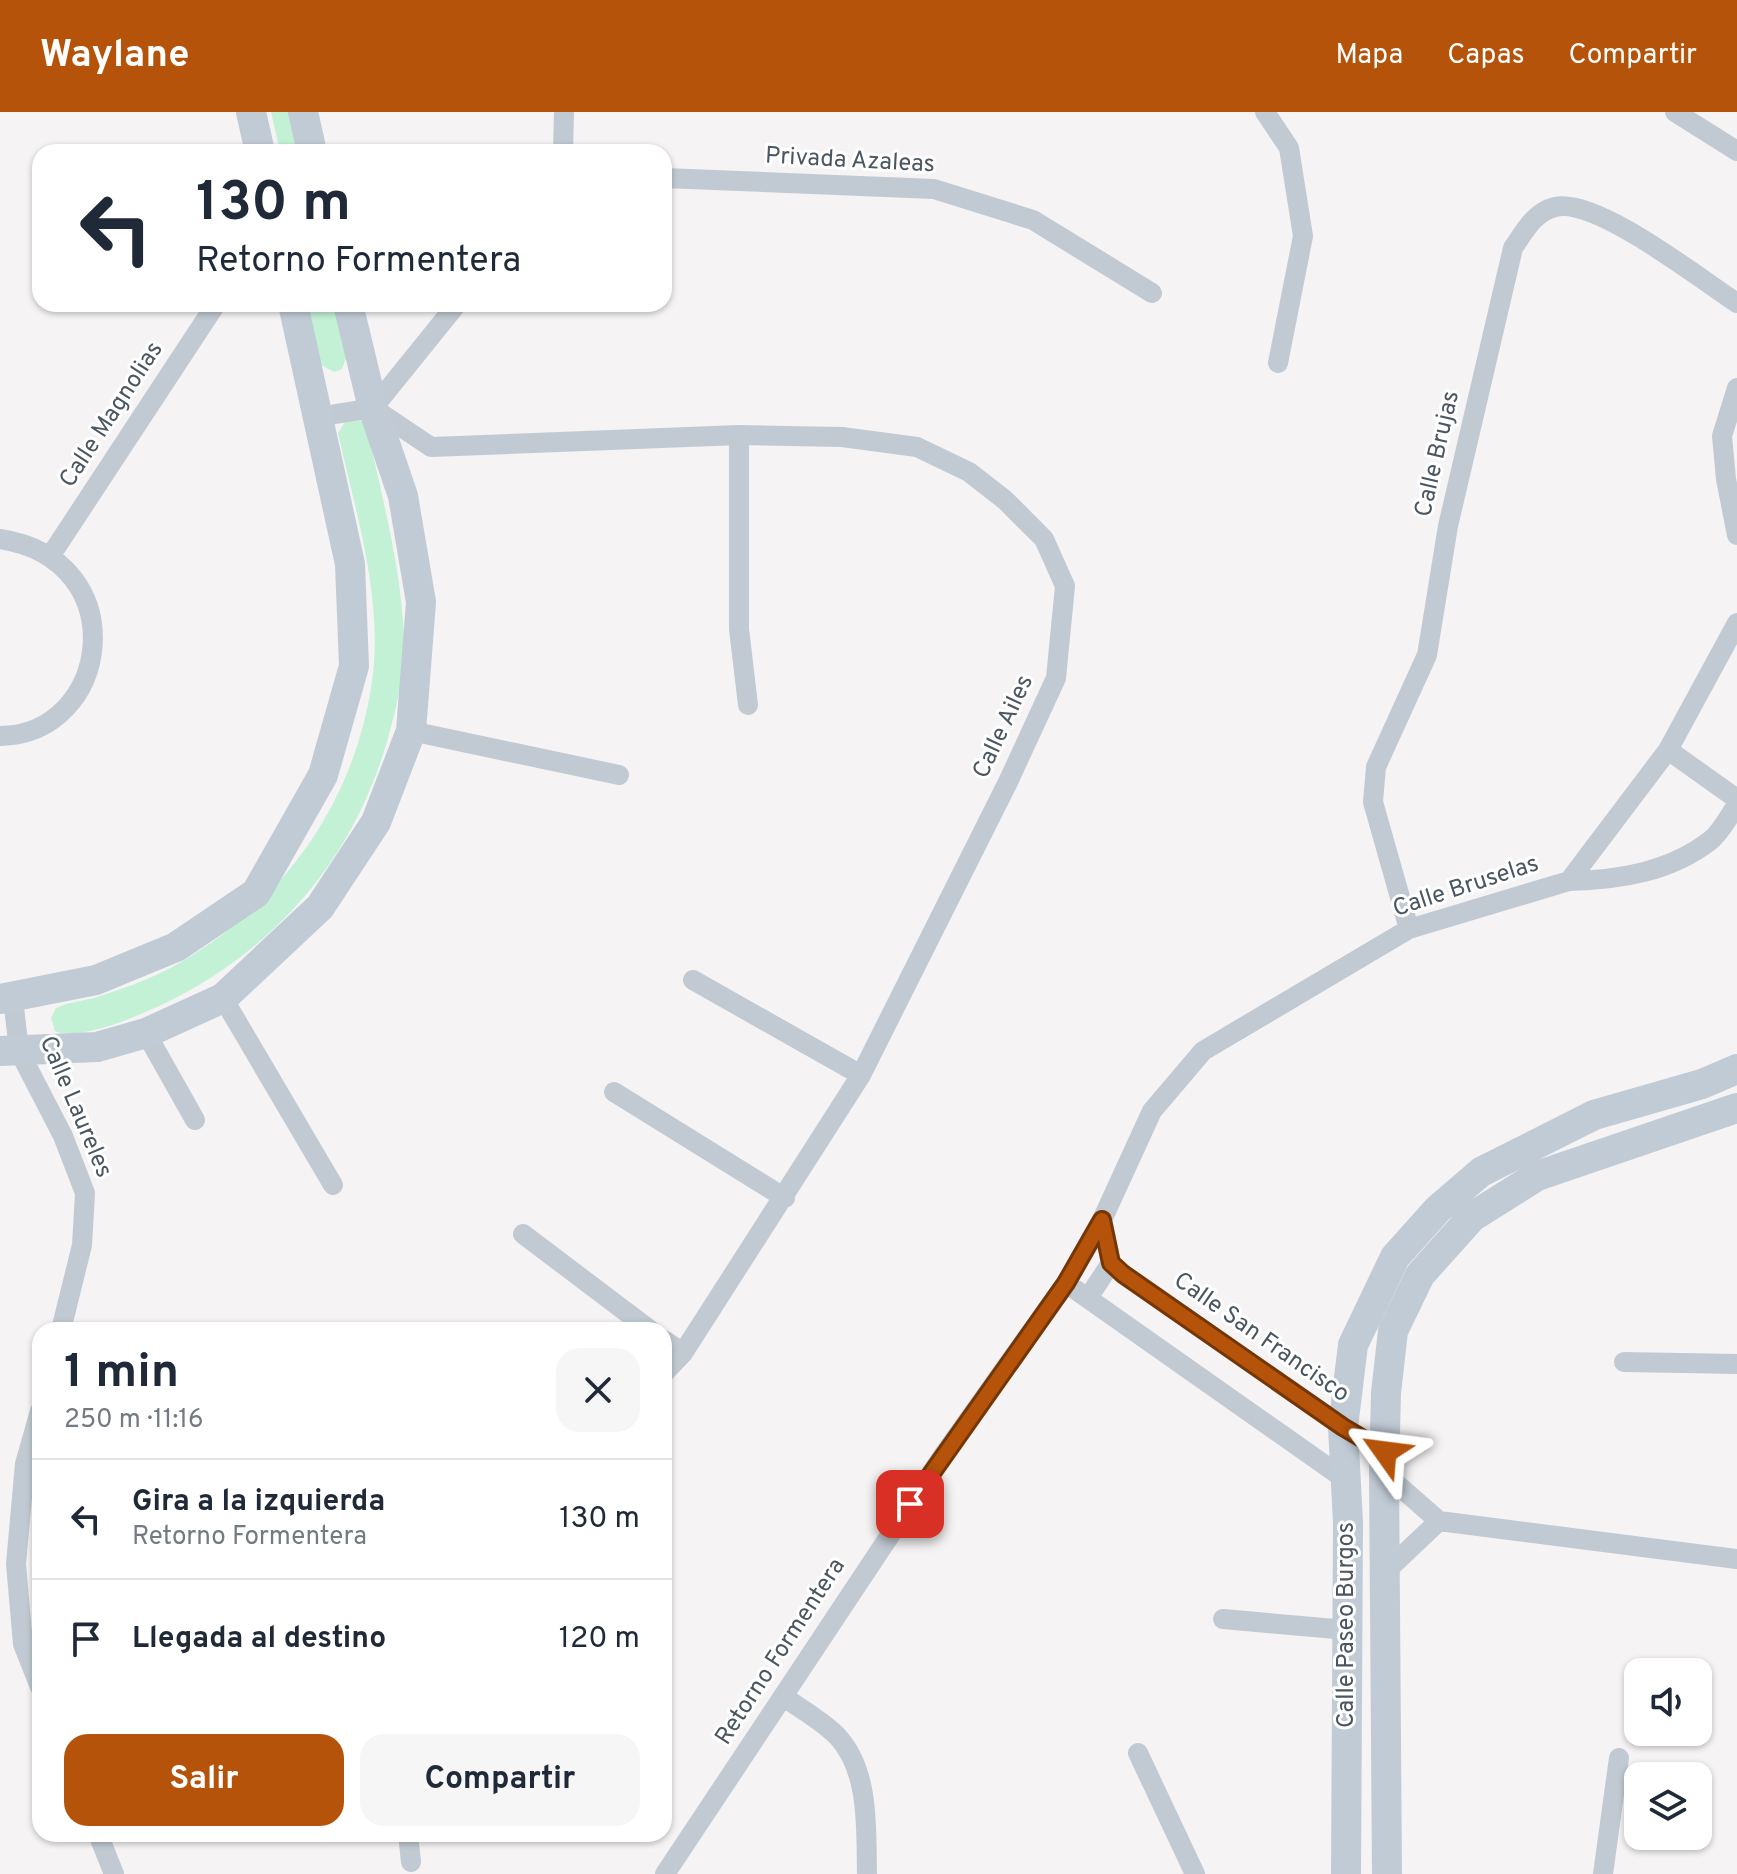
<!DOCTYPE html>
<html lang="es">
<meta charset="utf-8">
<style>
body{margin:0;font-family:Overpass,sans-serif;background:#f6f6f7;color:#1f2937;height:100vh;display:flex;flex-direction:column;font-size:30px;white-space:nowrap}
*{box-sizing:border-box;margin:0}
p{font-size:26px;color:#747a83}
.icon{flex:none;width:44px;height:44px;fill:none;stroke:currentColor;stroke-width:2;stroke-linecap:round;stroke-linejoin:round}
.map{position:relative;flex:1;overflow:hidden}
.sheet{position:absolute;left:32px;top:1210px;width:640px;height:520px;display:flex;flex-direction:column;background:#fff;border-radius:24px;box-shadow:0 2px 6px #0004}
.sheet>*{flex:none}
.hud{position:absolute;left:32px;top:32px;width:640px;height:168px;border-radius:24px;box-shadow:0 2px 6px #0004;background:#fff;color:#1f2937;overflow:hidden}
.fabs{position:absolute;left:1624px;top:1546px;display:grid;gap:16px}
.fabs a{display:grid;place-items:center;width:88px;height:88px;border-radius:16px;background:#fff;box-shadow:0 2px 6px #0004;font-size:40px}
.pin{position:absolute;display:grid;place-items:center;width:68px;height:68px;color:#fff;margin:-34px;border-radius:16px;box-shadow:0 4px 12px #0006}
.me{position:absolute;width:88px;margin:-44px;rotate:301deg;stroke-linejoin:round;filter:drop-shadow(0 0 6px #0008)}
.turn{display:flex;align-items:center;gap:28px;height:168px;padding:0 32px;font-size:36px}
.turn .icon{width:104px;height:104px;stroke-width:2.5}
.turn b{display:block;font-size:56px;line-height:68px}
.round{display:grid;place-items:center;flex:none;width:84px;height:84px;border-radius:24px;background:#f6f6f7}
.summary{display:flex;align-items:center;justify-content:space-between;height:136px;padding:0 32px}
h1{font-size:48px;font-weight:700;line-height:60px}
.action{display:flex;gap:16px;margin-top:auto;padding:16px 32px}
.action a{flex:1;height:92px;border-radius:24px;background:#b45309;color:#fff;font-size:32px;font-weight:700;line-height:92px;text-align:center}
.action a+a{background:#f6f6f7;color:#1f2937}
ul{padding:0;list-style:none}
li{display:flex;align-items:center;gap:24px;height:120px;padding:0 32px;border-top:2px solid #e0e1e3}
li div{flex:1}
li b{display:block;font-size:30px}
li em{font-style:normal}
header{display:flex;align-items:center;gap:48px;box-sizing:border-box;height:112px;padding:0 40px;background:#b45309;color:#fff}
header strong{font-size:38px}
nav{display:flex;gap:44px;margin-inline-start:auto;font-size:28px}
.map>svg:first-child{display:block}
.green{fill:#c3f1d5}
.lines{fill:none;stroke-linecap:round;stroke-linejoin:round}
.street{stroke:#c1cad2;stroke-width:20}
.secondary{stroke:#c1cbd6;stroke-width:30}
.route-casing{stroke:#753606;stroke-width:20}
.route{stroke:#b45309;stroke-width:14}
.labels{text-anchor:middle;dominant-baseline:central;stroke-width:6;stroke-linejoin:round;paint-order:stroke}
.street-label{font-size:24px;fill:#4a5661;stroke:#fff}
</style>
<header>
<strong>Waylane</strong>
<nav><a>Mapa</a><a>Capas</a><a>Compartir</a></nav>
</header>
<div class="map">
<svg width="1737" height="1762" viewBox="0 0 1737 1762">
<rect width="100%" height="100%" fill="#f5f3f3"/>
<!-- green -->
<path class="green" d="M 271,0 L 303,0 L 312,40 L 280,40 Z
M 307,192 L 336,192 L 347,243 L 342,257 L 334,260 L 321,253 Z
M 355,308 L 362,309 L 367,316 C 382,385 401,454 404,525 C 405,562 396,598 386,633 C 353,743 282,829 181,883 C 155,897 82,931 55,919 L 51,906 L 56,896 C 69,890 84,889 97,885 C 126,876 156,865 181,850 C 286,789 359,683 373,561 C 382,482 355,398 338,321 L 345,310 Z"/>
<g class="lines">
<!-- street -->
<path class="street" d="M 1265,0 L 1289,36 L 1303,124 L 1278,251
M 1675,0 L 1737,39
M 563,40 L 564,0
M 664,66 L 934,77 L 1033,108 L 1152,181
M 1737,276 L 1722,324 L 1726,367 L 1737,423
M 373,296 L 431,335 L 739,323 L 842,325 L 917,335 L 969,360 L 1005,388 L 1044,427 L 1065,474 L 1056,566 L 1008,670 L 861,963 L 683,1241 L 664,1261
M 317,305 L 373,296 L 457,192
M 739,323 L 739,517 L 748,593
M 0,427 C 136,448 111,623 0,624
M 51,443 L 216,192
M 411,619 L 619,663
M 1668,638 L 1737,687
M 1569,769 C 1619,768 1670,760 1711,728 C 1721,720 1729,704 1737,693
M 1409,817 L 1373,690 L 1376,655 L 1427,543 L 1448,414 L 1513,136 C 1524,120 1534,100 1555,95 C 1596,85 1700,167 1737,191
M 693,868 L 861,963
M 13,886 L 19,939 L 63,1024 L 85,1081 L 82,1133 L 61,1218
M 223,886 L 333,1073
M 146,921 L 195,1008
M 614,980 L 785,1086
M 1102,1108 L 1111,1151 L 1123,1162 L 1343,1315 L 1385,1340
M 523,1122 L 650,1218
M 1066,1171 L 1346,1368
M 1088,1186 L 1111,1151
M 664,1228 L 683,1241
M 1624,1250 L 1737,1252
M 40,1299 L 25,1352 L 16,1452 L 23,1532 L 40,1575
M 1384,1361 L 1439,1409 L 1737,1447
M 1384,1461 L 1439,1409
M 1223,1507 L 1347,1518
M 783,1584 C 800,1597 823,1609 838,1625 C 870,1660 866,1718 867,1762
M 1138,1641 L 1195,1762
M 98,1722 L 114,1762
M 408,1722 L 411,1750
M 665,1762 L 942,1345 L 1066,1171 L 1102,1108 L 1152,999 L 1203,939 L 1409,817 L 1569,769 L 1668,638 L 1737,511
M 1603,1762 L 1619,1646"/>
<!-- secondary -->
<path class="secondary" d="M 251,0 L 260,40
M 303,0 L 312,40
M 0,887 L 96,868 L 176,835 L 256,781 L 323,663 L 354,554 L 350,452 L 293,192
M 0,939 L 97,935 L 146,921 L 223,886 L 320,795 L 376,710 L 411,619 L 421,490 L 403,384 L 373,296 L 348,192
M 1346,1762 L 1348,1411 L 1343,1315 L 1353,1233 L 1395,1145 L 1438,1097 L 1481,1060 L 1594,1003 L 1702,972 L 1737,957
M 1387,1762 L 1384,1361 L 1386,1281 L 1393,1219 L 1420,1163 L 1472,1105 L 1537,1064 L 1737,996"/>
</g>
<g class="lines">
<!-- route casing -->
<g class="route-casing">
<path id="route" d="M 910,1392 L 1066,1171 L 1102,1108 L 1111,1151 L 1123,1162 L 1343,1315 L 1385,1340"/>
</g>
<!-- route -->
<use href="#route" class="route"/>
</g>
<g class="labels">
<!-- street labels -->
<g class="street-label">
<text transform="translate(850 49) rotate(3)">Privada Azaleas</text>
<text transform="translate(112 303) rotate(-57)">Calle Magnolias</text>
<text transform="translate(1438 342) rotate(-77)">Calle Brujas</text>
<text transform="translate(1004 615) rotate(-65)">Calle Ailes</text>
<text transform="translate(1466 775) rotate(-18)">Calle Bruselas</text>
<text transform="translate(75 995) rotate(67)">Calle Laureles</text>
<text transform="translate(1261 1226) rotate(35)">Calle San Francisco</text>
<text transform="translate(1347 1513) rotate(-90)">Calle Paseo Burgos</text>
<text transform="translate(781 1540) rotate(-57)">Retorno Formentera</text>
</g>
</g>
</svg>
<div class="fabs">
<a><svg class="icon" aria-label="sound" viewBox="0 0 24 24"><path d="M4 9h4l5-4v14l-5-4H4zM17 9q2 3 0 6"/></svg></a>
<a><svg class="icon" aria-label="layers" viewBox="0 0 24 24"><path d="M12 4l9 5-9 5-9-5zM3 14l9 5 9-5"/></svg></a>
</div>
<div class="pin" style="left:910px;top:1392px;background:#d93025"><svg class="icon" aria-label="arrive" viewBox="0 0 24 24"><path d="M6 21V4h12l-3 4 3 4H6"/></svg></div>
<svg class="me" style="left:1385px;top:1340px" viewBox="-20 -20 40 40"><path d="M0-17L14 15 0 8-14 15z" fill="#b45309" stroke="#fff" stroke-width="4"/></svg>
<div class="hud">
<div class="turn"><svg class="icon" aria-label="left" viewBox="0 0 24 24"><path d="M17 20v-9H6M10 6l-5 5 5 5"/></svg><div><b>130 m</b>Retorno Formentera</div></div>
</div>
<section class="sheet">
<div class="summary"><div><h1>1 min</h1><p>250 m · 11:16</p></div><a class="round"><svg class="icon" aria-label="close" viewBox="0 0 24 24"><path d="M6 6l12 12M18 6L6 18"/></svg></a></div>
<ul>
<li><svg class="icon" aria-label="left" viewBox="0 0 24 24"><path d="M17 20v-9H6M10 6l-5 5 5 5"/></svg><div><b>Gira a la izquierda</b><p>Retorno Formentera</p></div><em>130 m</em></li>
<li><svg class="icon" aria-label="arrive" viewBox="0 0 24 24"><path d="M6 21V4h12l-3 4 3 4H6"/></svg><div><b>Llegada al destino</b></div><em>120 m</em></li>
</ul>
<div class="action"><a>Salir</a><a>Compartir</a></div>
</section>
</div>
